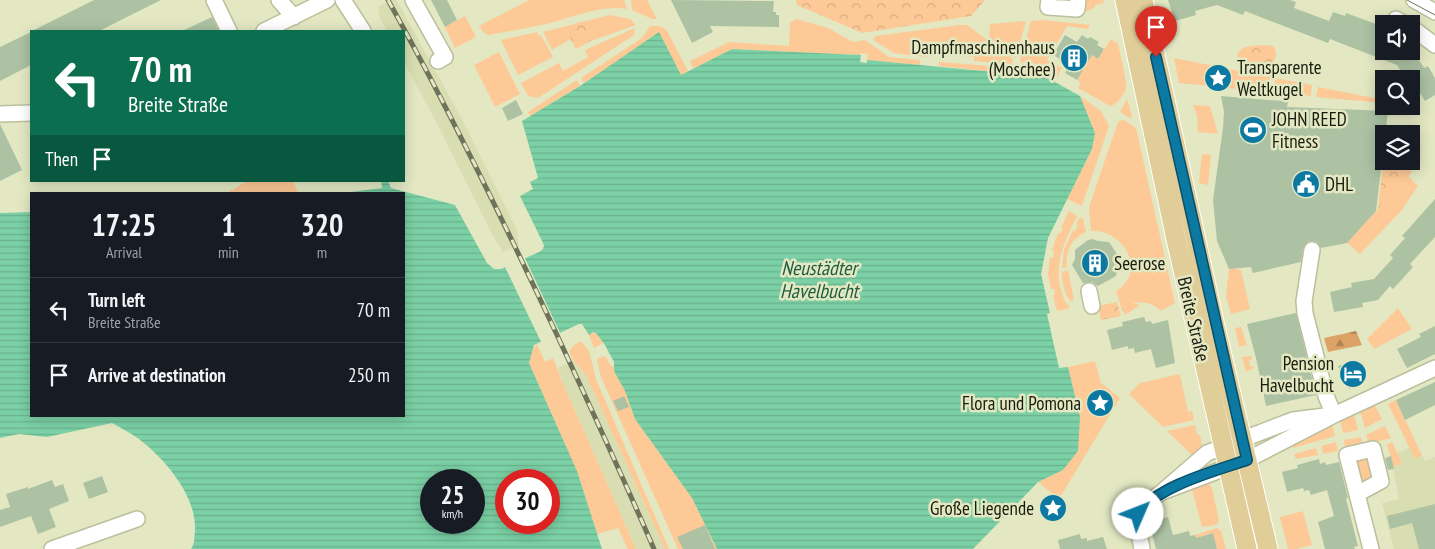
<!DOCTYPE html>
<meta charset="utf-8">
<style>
body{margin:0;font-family:"PT Sans Narrow",sans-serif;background:#242831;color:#f1f3f6;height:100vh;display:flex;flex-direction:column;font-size:19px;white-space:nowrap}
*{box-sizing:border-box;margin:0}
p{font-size:16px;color:#9ea1a6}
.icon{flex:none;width:28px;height:28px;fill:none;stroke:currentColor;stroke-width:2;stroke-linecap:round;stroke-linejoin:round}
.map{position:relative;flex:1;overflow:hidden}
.side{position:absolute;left:30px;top:192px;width:375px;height:225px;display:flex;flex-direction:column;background:#171b24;border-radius:0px;box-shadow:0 2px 12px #0003}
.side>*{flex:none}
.guide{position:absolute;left:30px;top:30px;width:375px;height:152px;border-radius:0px;box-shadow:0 2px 12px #0003;background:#0b6e4f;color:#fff;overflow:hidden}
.tools{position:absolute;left:1375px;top:15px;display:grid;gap:10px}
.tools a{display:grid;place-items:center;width:45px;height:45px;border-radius:0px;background:#171b24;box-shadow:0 2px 12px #0003;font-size:25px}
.speed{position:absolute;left:420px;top:469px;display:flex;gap:10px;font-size:25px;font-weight:700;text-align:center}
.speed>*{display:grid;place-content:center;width:65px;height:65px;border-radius:50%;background:#171b24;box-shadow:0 2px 12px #0003;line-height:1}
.speed small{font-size:12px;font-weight:400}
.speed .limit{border:8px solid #d22;background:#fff;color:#111}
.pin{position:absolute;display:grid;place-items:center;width:42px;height:42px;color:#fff;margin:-51px -21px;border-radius:50% 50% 50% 0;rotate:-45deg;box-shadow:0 0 5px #0007}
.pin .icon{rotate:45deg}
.me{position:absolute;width:55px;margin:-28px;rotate:46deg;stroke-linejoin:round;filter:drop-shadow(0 0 4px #0008)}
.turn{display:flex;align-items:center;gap:18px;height:105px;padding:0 15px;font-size:22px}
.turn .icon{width:65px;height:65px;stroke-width:2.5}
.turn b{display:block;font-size:35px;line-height:42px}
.then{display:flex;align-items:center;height:48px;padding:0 15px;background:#0003;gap:10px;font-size:19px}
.eta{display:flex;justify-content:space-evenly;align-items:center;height:85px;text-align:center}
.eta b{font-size:30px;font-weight:700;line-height:35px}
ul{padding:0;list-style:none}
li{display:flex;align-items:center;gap:15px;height:65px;padding:0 15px;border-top:1px solid #363941}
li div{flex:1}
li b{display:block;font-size:19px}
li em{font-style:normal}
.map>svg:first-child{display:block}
.built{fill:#d8deb1}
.green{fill:#fdc996}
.forest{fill:url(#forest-firs)}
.park{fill:url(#park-crowns)}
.water{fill:url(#water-rules);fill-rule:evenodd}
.pier{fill:#e3e8c3}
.building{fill:#acc2a3}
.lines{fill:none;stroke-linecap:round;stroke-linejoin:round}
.minor-casing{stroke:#bbbf9b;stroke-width:18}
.major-casing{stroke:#fff;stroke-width:21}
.minor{stroke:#fff;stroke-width:15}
.major{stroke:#e0cd97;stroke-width:19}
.tram{stroke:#70735b;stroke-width:1}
.rail-casing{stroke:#70735b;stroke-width:5}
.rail{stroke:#e3e8c3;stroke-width:3;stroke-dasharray:9;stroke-linecap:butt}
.route-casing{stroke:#084f6a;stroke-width:12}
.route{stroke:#0c79a3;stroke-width:9}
.labels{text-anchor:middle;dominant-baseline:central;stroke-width:5;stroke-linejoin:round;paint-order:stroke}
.poi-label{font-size:19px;fill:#1a1c0e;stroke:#e3e8c3;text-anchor:end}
.street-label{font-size:19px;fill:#1a1c0e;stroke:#e3e8c3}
.water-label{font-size:20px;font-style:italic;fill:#1e5e41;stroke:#e3e8c3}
</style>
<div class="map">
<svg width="1435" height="549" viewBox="0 0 1435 549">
<defs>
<pattern id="forest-firs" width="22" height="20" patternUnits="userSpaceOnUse" patternTransform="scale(1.25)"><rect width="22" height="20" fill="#dda265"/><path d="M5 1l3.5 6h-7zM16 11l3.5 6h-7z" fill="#b28352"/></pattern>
<pattern id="park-crowns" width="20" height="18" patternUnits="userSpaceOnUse" patternTransform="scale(1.25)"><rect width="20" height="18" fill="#fdc996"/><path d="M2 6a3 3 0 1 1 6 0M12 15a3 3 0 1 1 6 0" fill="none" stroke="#d8ac80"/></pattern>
<pattern id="water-rules" width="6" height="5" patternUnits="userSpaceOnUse" patternTransform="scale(1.25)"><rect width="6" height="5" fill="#7bd0a5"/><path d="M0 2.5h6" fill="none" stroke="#6ab28d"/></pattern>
</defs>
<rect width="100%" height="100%" fill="#e3e8c3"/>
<!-- built -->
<path class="built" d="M 391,0 L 396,0 L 401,8 L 463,121 L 517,230 L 519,245 L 503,252 L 493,236 L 441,131 L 404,62 L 404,31 L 387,31 L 380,19 L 378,7 Z
M 573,360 L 586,375 L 665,549 L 636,549 L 564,386 L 558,368 Z
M 1416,444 L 1425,461 L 1435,457 L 1435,549 L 1394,549 L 1382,503 L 1399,499 L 1391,456 Z"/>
<!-- green -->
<path class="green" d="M 529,0 L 624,0 L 627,9 C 602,4 574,17 550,23 C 530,28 509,31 488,35 L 483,32 L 479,26 Z
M 631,0 L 647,0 L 657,19 L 652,19 L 632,10 Z
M 1083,0 L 1103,0 L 1104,3 L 1095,5 L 1095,7 L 1088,11 L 1082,10 Z
M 610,15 L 630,19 L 636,25 L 591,41 L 581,22 L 566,30 L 571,39 L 552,50 L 543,32 Z
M 465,16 L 476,37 L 455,48 L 445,27 Z
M 797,19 L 828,28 L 853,42 L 865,40 L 889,57 L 920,60 L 920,65 L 867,60 L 868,54 L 859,53 L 861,55 L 732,49 L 693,69 L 690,61 L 729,42 L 789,46 L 790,22 Z
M 1042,20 L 1090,25 L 1088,29 L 1067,26 L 1047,60 L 1062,68 L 1057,77 L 1030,61 L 1022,63 L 1020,61 L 1031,21 Z
M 1026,21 L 1016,58 L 989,38 L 990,24 Z
M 960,25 L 967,25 L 1013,59 L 1012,65 L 974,61 L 974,57 L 926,54 L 926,57 L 894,53 L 873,40 L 875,36 Z
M 650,26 L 659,26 L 666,29 L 688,71 L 681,75 L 659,33 L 584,83 L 581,78 L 642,38 Z
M 635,28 L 634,35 L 538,98 L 528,96 L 521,83 L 559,63 L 563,71 L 588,57 L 585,50 Z
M 537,32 L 539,36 L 541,35 L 553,57 L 518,75 L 501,40 Z
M 1111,39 L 1118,44 C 1120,53 1127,81 1126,88 C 1124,95 1117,105 1110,106 L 1078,88 L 1081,83 L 1077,80 L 1092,55 L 1098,59 Z
M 499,52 L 520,94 L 495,107 L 474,65 Z
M 1174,58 L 1224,68 L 1222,87 L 1179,83 Z
M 939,62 L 1027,69 L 1026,75 L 939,66 Z
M 1229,69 L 1270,77 L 1269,92 L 1227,88 Z
M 1275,78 L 1312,85 L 1311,96 L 1274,92 Z
M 577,80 L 580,86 L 530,116 L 528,112 Z
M 1318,87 L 1384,100 L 1384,103 L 1316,97 Z
M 1080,96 L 1101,111 L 1109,126 L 1082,206 L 1067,199 L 1092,149 L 1095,133 Z
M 1127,99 L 1132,116 L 1131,119 L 1120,112 Z
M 1193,105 L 1210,106 L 1218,134 L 1198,132 L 1197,116 Z
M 1121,120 L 1124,120 L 1136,128 L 1175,303 L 1161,311 C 1148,299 1136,302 1121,307 L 1116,291 C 1148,272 1124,229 1091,231 L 1089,207 L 1118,122 Z
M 1202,154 L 1211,155 L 1208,185 L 1199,183 Z
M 1408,176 L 1418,186 L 1402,210 L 1360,254 L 1347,243 Z
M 247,181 L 293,181 L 298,193 L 225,194 Z
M 1069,211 L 1077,216 C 1064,242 1051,269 1064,299 C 1065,303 1069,304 1070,308 L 1057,311 L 1053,295 L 1055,294 L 1054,289 L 1051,289 L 1048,274 L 1050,257 L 1053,258 L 1054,251 L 1052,250 L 1058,233 L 1060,234 L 1063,228 L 1061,227 Z
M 1080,217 L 1083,219 L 1086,232 C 1072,238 1065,251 1067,267 L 1062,268 L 1064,250 L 1073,230 L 1075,231 L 1078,225 L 1076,224 Z
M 1233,268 L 1241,270 L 1250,309 L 1231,314 L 1226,297 L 1229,269 Z
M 1068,270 L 1074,300 L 1071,301 C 1064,295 1062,281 1062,272 Z
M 1398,308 L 1412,329 L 1374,349 L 1367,339 Z
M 1241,327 L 1247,345 L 1239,347 L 1235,328 Z
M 593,332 L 596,333 L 603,343 L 594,348 L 589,335 Z
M 581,341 L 589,351 L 596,379 L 669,549 L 665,549 L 586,375 L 573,360 L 569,351 L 573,346 Z
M 537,344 L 545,362 L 553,358 L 564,386 L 636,549 L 628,549 L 618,528 L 597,534 L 577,471 L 529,363 L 532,350 Z
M 604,356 L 607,358 L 610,365 L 614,367 L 614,371 L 625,391 L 635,419 L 692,498 L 717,549 L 678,549 L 601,377 L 597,359 Z
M 1251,356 L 1252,359 L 1249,360 L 1250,367 L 1253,366 L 1254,368 L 1246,372 L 1242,357 Z
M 1095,361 L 1101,383 L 1120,398 L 1059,499 L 1038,482 L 1063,470 L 1080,417 L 1068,367 Z
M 1180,374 L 1188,412 L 1192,411 L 1194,420 L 1163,427 L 1129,394 L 1140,383 Z
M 1396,400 L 1422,456 L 1415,459 L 1388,404 Z
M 1374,404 L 1382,419 L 1365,428 L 1360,411 Z
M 1354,414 L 1358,430 L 1343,433 L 1340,420 Z
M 1332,424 L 1335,436 L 1293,448 L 1292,443 Z
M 1195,425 L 1197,435 L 1200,435 L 1202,446 L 1192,455 L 1167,431 Z
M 1385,426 L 1391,438 L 1369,444 L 1366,435 Z
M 1361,437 L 1363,448 L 1346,452 L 1344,440 Z
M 1336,442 L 1338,451 L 1323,454 L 1321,446 Z
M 1392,442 L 1402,463 L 1394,467 L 1387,445 Z
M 1316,448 L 1318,455 L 1296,459 L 1294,454 Z
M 1360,457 L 1371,458 L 1375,476 L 1365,483 L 1360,480 L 1356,462 Z
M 1207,482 L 1212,488 L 1219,521 L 1216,525 L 1202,527 L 1191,486 Z
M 1303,511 L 1312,545 L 1296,549 L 1288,549 L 1280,517 Z
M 1217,528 L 1221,531 L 1226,549 L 1217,549 L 1212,533 L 1196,538 L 1195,535 Z"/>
<!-- forest -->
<path class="forest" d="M 1356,331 L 1362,345 L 1328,352 L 1324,338 Z"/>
<!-- park -->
<path class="park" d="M 796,0 L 985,0 L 971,16 L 862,33 L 797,5 Z
M 582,21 L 591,41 L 576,49 L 566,30 Z
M 1270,45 L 1274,47 C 1276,51 1277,54 1275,59 C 1269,70 1250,63 1240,61 L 1237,56 C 1240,43 1259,46 1270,45 Z
M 1387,125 L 1413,128 L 1411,159 L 1411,134 L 1386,134 Z
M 1384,154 L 1384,161 L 1411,161 L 1411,173 L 1378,209 Z
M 1117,302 L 1121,316 L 1101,320 L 1098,306 Z
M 1131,303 L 1140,305 L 1125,315 L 1121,307 Z"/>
<!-- water -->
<path class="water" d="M 659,32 L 681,75 L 732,49 L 861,55 L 860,62 L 867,63 L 867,60 L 1046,77 L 1080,96 L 1095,133 L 1092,149 L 1048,238 L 1041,274 L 1050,313 L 1047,314 L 1059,368 L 1068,367 L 1080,417 L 1078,451 L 1063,470 L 1038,482 L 973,549 L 717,549 L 692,498 L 635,419 L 625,391 L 614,371 L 614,362 L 605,345 L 596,333 L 593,332 L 589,335 L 582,324 L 579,324 L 534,345 L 529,363 L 577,471 L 602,549 L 191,549 C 195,544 194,537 195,531 C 197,496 165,459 139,439 C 131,433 121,428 112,423 L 47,437 L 19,434 L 0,438 L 0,213 L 31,212 L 31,416 L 404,416 L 404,194 L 336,194 L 382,188 L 381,181 L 388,181 L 391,188 L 455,205 L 487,263 L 494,269 L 501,269 L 539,252 L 543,249 L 544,245 L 520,196 L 533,189 L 530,182 L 538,178 L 522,121 L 580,86 ZM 431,480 L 474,480 L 474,522 L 431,522 ZM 506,480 L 549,480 L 549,522 L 506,522 Z"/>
<!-- pier -->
<path class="pier" d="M 524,256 L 561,335 L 542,344 L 504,265 Z"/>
<!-- building -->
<path class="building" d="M 94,0 L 161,0 L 99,31 L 32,31 Z
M 431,0 L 447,0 L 457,20 L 445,27 Z
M 671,0 L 774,1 L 773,12 L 776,12 L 776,15 L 779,15 L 779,27 L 710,26 L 713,32 L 692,43 Z
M 1168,0 L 1290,0 L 1296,2 L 1294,8 L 1329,21 L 1333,12 L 1345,16 L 1346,13 L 1376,24 L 1375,28 L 1382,30 L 1380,36 L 1384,38 L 1384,51 L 1408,51 L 1415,54 L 1424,68 L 1428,66 L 1435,78 L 1435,95 L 1425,101 L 1411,79 L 1406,79 L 1397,65 L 1330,39 L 1328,43 L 1245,11 L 1243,15 L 1217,5 L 1195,11 L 1196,15 L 1175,21 Z
M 212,17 L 219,31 L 182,31 Z
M 31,32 L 31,65 L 0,81 L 0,47 Z
M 1065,35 L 1077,42 L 1082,35 L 1088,39 L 1090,37 L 1099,42 L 1097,45 L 1104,49 L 1098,59 L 1092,55 L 1077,80 L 1065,73 L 1070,65 L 1053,55 Z
M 1221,96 L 1282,101 L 1288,102 L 1287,107 L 1388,111 L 1376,211 L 1347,243 L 1321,248 L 1317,242 L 1309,241 L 1303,248 L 1301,262 L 1253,273 L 1251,267 L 1229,269 L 1217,241 L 1213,200 L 1223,128 L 1224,112 Z
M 516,100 L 523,114 L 508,121 L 502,108 Z
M 0,124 L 22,170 L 0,181 Z
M 1435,199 L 1435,237 L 1410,264 L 1413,267 L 1404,277 L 1393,289 L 1390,286 L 1378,300 L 1362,303 L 1363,307 L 1334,312 L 1330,292 L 1352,287 L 1351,283 L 1374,279 L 1393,258 L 1390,255 L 1405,238 L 1402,236 Z
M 1092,239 L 1098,241 L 1109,242 L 1119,257 L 1116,276 L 1098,286 L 1092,282 L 1083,283 L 1072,265 L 1075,259 L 1075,250 L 1088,240 Z
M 1296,313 L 1316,395 L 1266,406 L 1256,358 L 1247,324 Z
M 1144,317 L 1146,322 L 1151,321 L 1152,324 L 1168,320 L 1175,363 L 1156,368 L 1151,349 L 1135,353 L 1134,348 L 1128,349 L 1128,346 L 1112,350 L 1107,330 L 1123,326 L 1122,322 Z
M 1435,326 L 1435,354 L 1407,368 L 1397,349 L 1421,337 L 1419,334 Z
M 1355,360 L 1365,381 L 1349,389 L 1338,366 Z
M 1435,382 L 1435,405 L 1405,420 L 1396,400 Z
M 624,396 L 629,407 L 618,411 L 613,401 Z
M 1391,456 L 1394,469 L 1388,470 L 1385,458 Z
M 1319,459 L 1320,464 L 1325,462 L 1326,465 L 1339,462 L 1348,498 L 1346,499 L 1358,546 L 1354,547 L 1355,549 L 1325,549 L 1318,522 L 1334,516 L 1327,490 L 1311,495 L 1309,490 L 1304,491 L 1303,488 L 1287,492 L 1282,472 L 1298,468 L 1297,465 Z
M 102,476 L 108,492 L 89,499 L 83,483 Z
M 52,480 L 55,487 L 63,484 L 69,501 L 49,509 L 56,527 L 38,534 L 31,516 L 0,527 L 0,510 L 10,507 L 6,494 L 28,487 L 28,489 Z
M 1435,504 L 1435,549 L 1419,549 L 1412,523 L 1390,529 L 1387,516 Z
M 1168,517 L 1173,535 L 1189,531 L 1190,536 L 1195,535 L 1196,538 L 1213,533 L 1217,549 L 1156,549 L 1149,522 Z
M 705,525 L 715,549 L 683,549 L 677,537 Z
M 1080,534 L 1081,539 L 1087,538 L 1087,541 L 1103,537 L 1107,549 L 1060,549 L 1058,540 Z"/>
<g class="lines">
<!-- minor casing -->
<g class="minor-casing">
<path id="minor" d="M 214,0 L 229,31
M 279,0 L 294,17
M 343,0 L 363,31
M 413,0 L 445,57 L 438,61
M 1049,0 L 1048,7 L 1077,9 L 1078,0
M 1414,0 L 1435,12
M 1396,19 L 1405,24
M 1411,27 L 1435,45
M 264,31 L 327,0
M 0,114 L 31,113
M 1312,250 L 1304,301 L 1305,313 L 1326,396 L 1334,415
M 1089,291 L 1092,306
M 1162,492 L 1247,460 L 1334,415 L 1435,368
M 1357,494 L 1381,481 L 1373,449 L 1347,455 L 1371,549
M 52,549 L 137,519
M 1142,549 L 1137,523 L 1138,514 L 1144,505 L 1162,492 L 1207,453 L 1293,420 L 1325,416"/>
</g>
<!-- major casing -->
<g class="major-casing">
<path id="major" d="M 1125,0 L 1176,239 L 1247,549
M 1143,0 L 1214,322 L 1268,549"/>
</g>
<!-- minor -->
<use href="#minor" class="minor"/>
<!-- major -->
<use href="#major" class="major"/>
<!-- tram -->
<path class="tram" d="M 1407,0 L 1435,15"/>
<!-- rail casing -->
<g class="rail-casing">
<path id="rail" d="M 388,0 C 449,109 504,222 557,335 C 590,406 623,477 654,549"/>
</g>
<!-- rail -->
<use href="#rail" class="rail"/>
</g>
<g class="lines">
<!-- route casing -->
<g class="route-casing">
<path id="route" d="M 1138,514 C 1157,486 1215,471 1247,460 L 1156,57"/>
</g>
<!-- route -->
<use href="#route" class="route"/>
</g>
<!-- icons -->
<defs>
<g id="building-disc" transform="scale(1.4375)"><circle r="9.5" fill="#0c79a3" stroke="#e3e8c3"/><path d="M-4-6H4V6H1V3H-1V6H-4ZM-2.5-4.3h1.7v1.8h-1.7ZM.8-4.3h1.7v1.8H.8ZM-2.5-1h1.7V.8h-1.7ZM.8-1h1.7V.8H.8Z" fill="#fff"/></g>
<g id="sight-disc" transform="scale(1.4375)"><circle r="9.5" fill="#0c79a3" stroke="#e3e8c3"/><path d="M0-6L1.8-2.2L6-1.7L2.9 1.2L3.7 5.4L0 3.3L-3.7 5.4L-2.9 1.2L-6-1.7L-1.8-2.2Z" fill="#fff"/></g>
<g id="stadium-disc" transform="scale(1.4375)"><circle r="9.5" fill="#0c79a3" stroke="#e3e8c3"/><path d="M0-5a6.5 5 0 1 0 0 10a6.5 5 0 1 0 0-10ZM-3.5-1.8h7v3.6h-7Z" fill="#fff"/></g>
<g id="civic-disc" transform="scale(1.4375)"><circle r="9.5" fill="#0c79a3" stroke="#e3e8c3"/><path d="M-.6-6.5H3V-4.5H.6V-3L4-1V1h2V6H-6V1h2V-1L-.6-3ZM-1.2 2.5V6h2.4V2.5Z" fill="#fff"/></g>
<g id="hotel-disc" transform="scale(1.4375)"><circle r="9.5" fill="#0c79a3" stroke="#e3e8c3"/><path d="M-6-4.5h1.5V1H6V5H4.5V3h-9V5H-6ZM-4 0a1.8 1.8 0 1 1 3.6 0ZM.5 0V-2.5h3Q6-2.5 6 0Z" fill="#fff"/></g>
</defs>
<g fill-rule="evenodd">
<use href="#building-disc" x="1074" y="58"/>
<use href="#sight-disc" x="1218" y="78"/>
<use href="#stadium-disc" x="1253" y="130"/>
<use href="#civic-disc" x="1306" y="184"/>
<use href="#building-disc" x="1095" y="263"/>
<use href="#hotel-disc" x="1353" y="374"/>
<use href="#sight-disc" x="1100" y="403"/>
<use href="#sight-disc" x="1053" y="508"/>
</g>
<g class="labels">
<!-- poi labels -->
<g class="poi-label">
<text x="1055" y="47">Dampfmaschinenhaus<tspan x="1055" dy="22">(Moschee)</tspan></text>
<text x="1237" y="67" text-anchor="start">Transparente<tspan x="1237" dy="22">Weltkugel</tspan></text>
<text x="1272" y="119" text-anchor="start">JOHN REED<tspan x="1272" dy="22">Fitness</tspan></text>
<text x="1325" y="184" text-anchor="start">DHL</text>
<text x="1114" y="263" text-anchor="start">Seerose</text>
<text x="1334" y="363">Pension<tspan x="1334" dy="22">Havelbucht</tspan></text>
<text x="1081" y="403">Flora und Pomona</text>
<text x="1034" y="508">Große Liegende</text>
</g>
<!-- street labels -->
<g class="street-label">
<text transform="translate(1194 319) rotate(77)">Breite Straße</text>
</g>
<!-- water labels -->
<g class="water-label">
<text x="819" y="268">Neustädter<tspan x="819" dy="23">Havelbucht</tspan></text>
</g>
</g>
</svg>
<div class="tools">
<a><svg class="icon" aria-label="sound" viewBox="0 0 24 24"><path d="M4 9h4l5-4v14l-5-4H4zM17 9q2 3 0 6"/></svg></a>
<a><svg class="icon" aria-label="search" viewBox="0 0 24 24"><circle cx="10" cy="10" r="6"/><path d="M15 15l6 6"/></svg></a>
<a><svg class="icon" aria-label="layers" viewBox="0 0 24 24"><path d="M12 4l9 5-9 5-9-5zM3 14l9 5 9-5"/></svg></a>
</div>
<div class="speed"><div>25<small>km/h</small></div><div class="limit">30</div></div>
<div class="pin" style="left:1156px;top:57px;background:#d93025"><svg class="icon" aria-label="arrive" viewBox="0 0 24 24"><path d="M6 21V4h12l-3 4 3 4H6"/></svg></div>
<svg class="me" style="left:1138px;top:514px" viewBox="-20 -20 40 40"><circle r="19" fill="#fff"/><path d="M0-13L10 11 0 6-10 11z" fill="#0c79a3"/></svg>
<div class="guide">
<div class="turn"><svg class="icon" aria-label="left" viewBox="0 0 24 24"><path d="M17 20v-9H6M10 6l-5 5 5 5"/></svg><div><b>70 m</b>Breite Straße</div></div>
<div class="then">Then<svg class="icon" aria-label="arrive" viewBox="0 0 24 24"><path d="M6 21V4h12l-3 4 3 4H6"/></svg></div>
</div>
<section class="side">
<div class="eta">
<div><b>17:25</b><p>Arrival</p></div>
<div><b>1</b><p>min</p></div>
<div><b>320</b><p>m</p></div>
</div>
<ul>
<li><svg class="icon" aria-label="left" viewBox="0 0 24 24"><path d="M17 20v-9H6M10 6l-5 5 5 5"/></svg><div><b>Turn left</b><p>Breite Straße</p></div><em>70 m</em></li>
<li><svg class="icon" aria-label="arrive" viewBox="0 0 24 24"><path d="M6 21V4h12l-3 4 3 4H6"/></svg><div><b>Arrive at destination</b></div><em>250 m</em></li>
</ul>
</section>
</div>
